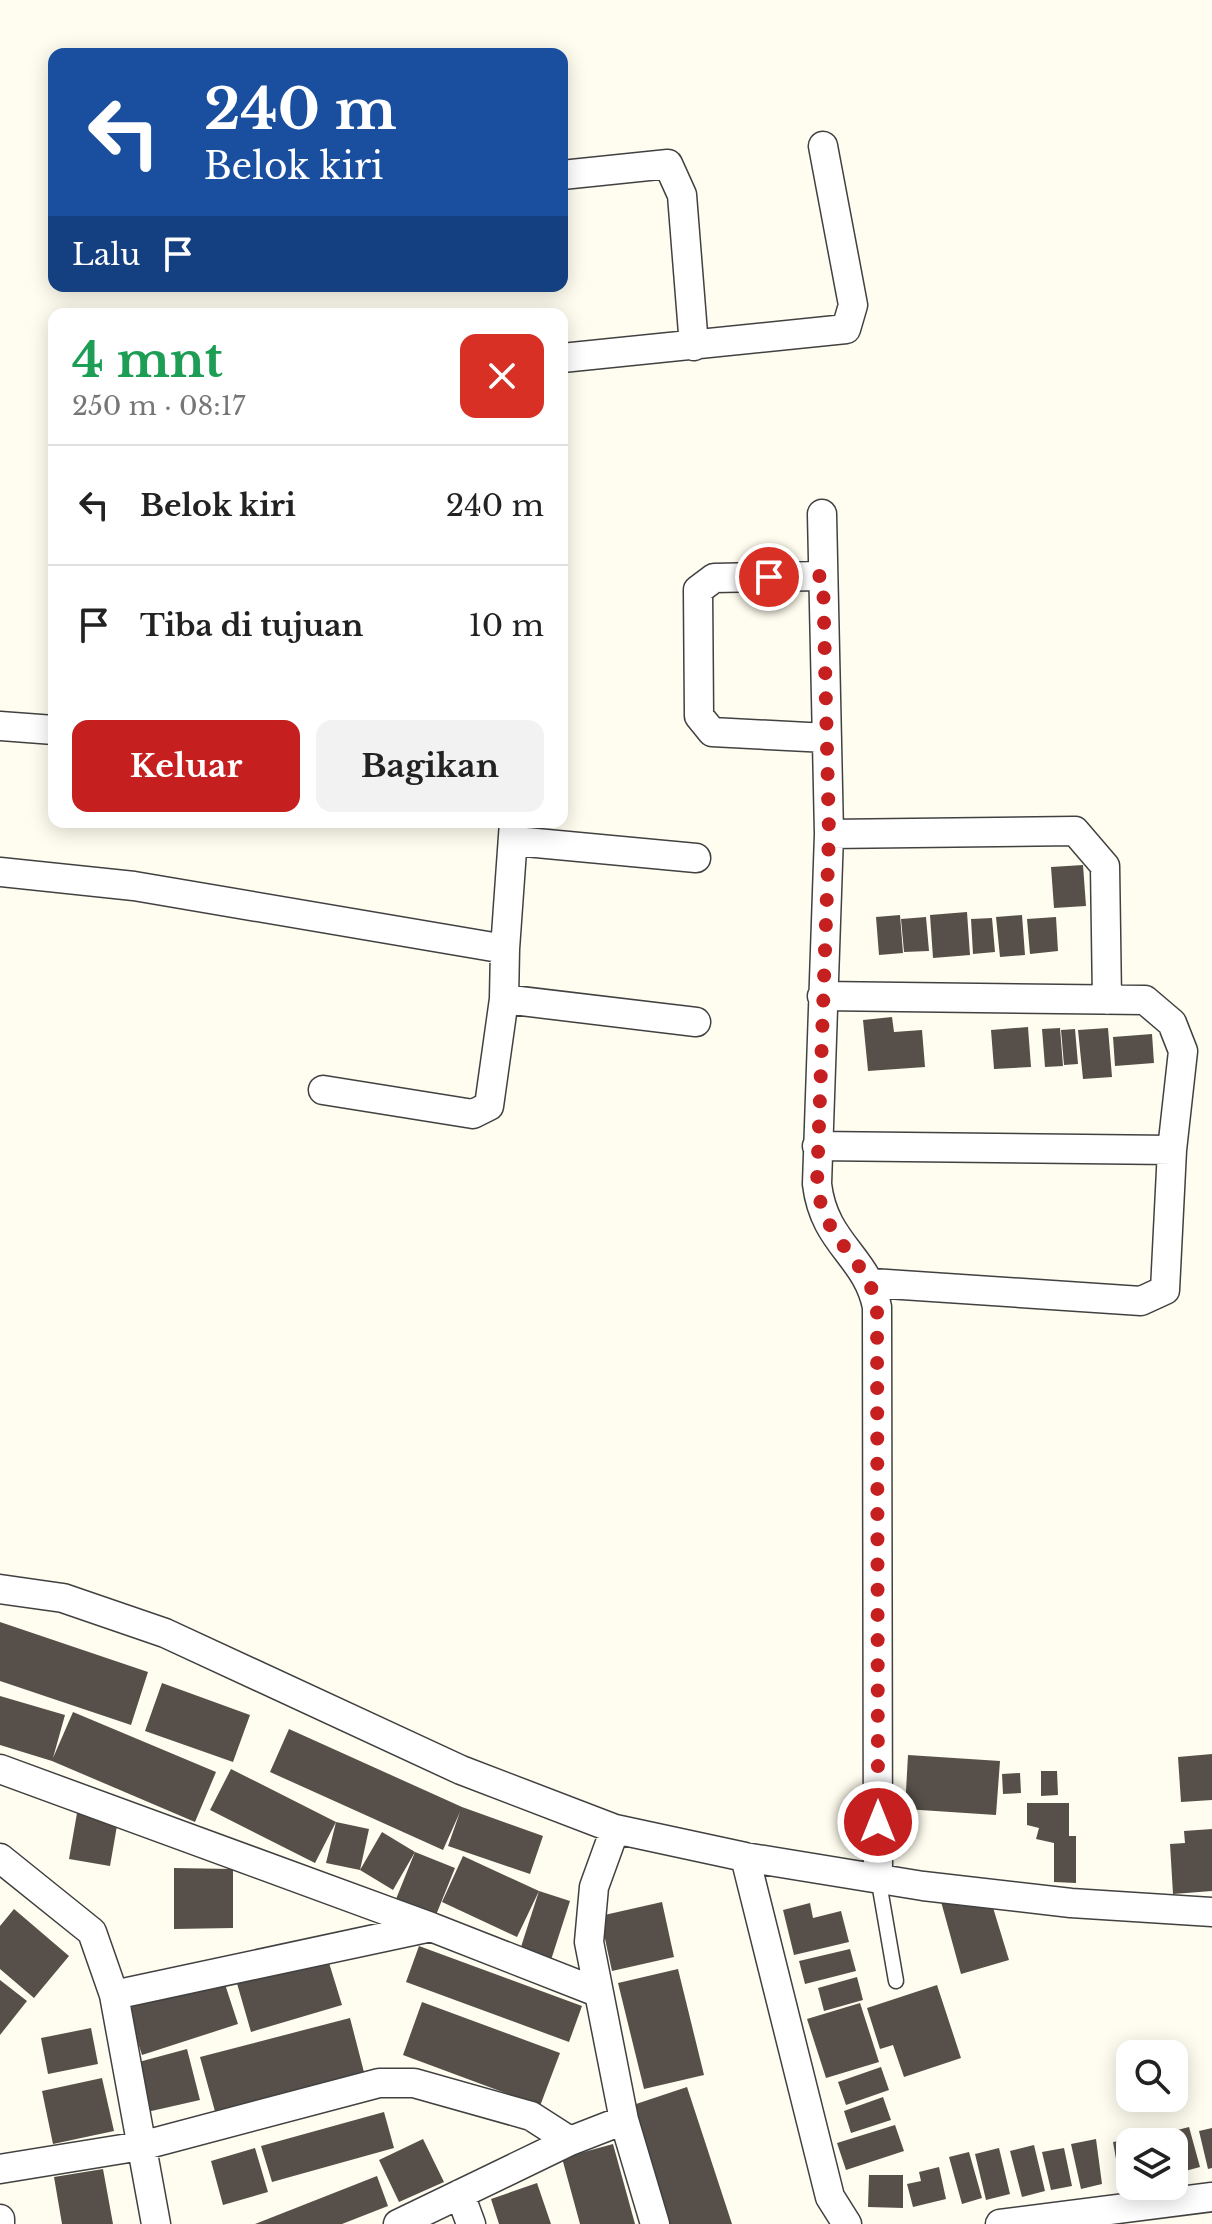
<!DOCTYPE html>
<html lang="id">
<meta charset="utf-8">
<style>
body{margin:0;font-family:"Libre Baskerville",serif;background:#f2f2f2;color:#222;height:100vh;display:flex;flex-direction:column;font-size:30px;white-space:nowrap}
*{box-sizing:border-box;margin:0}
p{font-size:26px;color:#767676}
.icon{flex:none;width:44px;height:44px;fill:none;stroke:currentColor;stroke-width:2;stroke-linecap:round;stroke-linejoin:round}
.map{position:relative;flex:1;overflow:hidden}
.sheet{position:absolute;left:48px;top:308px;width:520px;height:520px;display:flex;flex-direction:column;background:#fff;border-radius:16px;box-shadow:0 4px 20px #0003}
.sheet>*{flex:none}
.banner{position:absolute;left:48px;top:48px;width:520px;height:244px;border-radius:16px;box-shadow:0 4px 20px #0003;background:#1a4fa0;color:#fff;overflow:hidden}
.buttons{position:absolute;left:1116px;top:2040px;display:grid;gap:16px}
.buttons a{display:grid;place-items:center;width:72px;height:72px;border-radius:16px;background:#fff;box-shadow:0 4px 20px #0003;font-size:40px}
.pin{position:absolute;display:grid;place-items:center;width:68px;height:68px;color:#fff;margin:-34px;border:4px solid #fff;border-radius:50%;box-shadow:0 2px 8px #0007}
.me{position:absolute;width:88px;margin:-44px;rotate:0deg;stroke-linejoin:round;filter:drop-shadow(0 0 6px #0008)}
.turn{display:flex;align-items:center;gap:28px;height:168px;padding:0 24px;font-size:36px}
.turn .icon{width:104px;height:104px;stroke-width:2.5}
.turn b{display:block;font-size:56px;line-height:68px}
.then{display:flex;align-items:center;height:76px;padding:0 24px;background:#0003;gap:16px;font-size:30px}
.round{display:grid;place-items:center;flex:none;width:84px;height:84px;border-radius:16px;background:#f2f2f2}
.headline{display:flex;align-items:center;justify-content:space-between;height:136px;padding:0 24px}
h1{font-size:48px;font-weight:700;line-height:60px;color:#1e9e55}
.button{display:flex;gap:16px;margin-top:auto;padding:16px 24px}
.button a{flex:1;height:92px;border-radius:16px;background:#c51f20;color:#fff;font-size:32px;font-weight:700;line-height:92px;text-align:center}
.button a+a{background:#f2f2f2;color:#222}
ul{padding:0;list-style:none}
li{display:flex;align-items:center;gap:24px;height:120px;padding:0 24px;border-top:2px solid #e0e0e0}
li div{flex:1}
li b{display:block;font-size:30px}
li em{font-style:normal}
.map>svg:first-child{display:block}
.building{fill:#57504a}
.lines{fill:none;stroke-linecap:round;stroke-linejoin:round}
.service-casing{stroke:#414141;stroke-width:17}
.minor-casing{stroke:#414141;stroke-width:31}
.service{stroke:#fff;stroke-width:14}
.minor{stroke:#fff;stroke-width:28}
.route{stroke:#c51f20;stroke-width:14;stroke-dasharray:0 25.2}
</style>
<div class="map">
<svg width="1212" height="2224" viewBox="0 0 1212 2224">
<rect width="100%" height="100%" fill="#fffdef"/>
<!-- building -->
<path class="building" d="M 1083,865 L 1086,906 L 1054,908 L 1051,867 Z
M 967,912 L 970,955 L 933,958 L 930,915 Z
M 900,915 L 903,953 L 879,955 L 876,917 Z
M 1022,915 L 1025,955 L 1000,957 L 996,917 Z
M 926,917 L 929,951 L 904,952 L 901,919 Z
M 1056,917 L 1058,951 L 1030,954 L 1027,919 Z
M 992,918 L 995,952 L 973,954 L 971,919 Z
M 892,1017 L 894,1032 L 922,1030 L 925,1067 L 868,1071 L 863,1020 Z
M 1028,1027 L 1031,1067 L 994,1069 L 991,1030 Z
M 1060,1028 L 1063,1066 L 1045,1067 L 1042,1029 Z
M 1108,1028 L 1112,1077 L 1083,1079 L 1078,1030 Z
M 1075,1029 L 1078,1064 L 1064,1065 L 1061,1030 Z
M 1152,1034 L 1154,1063 L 1115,1066 L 1113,1037 Z
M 0,1622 L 148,1672 L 131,1725 L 0,1681 Z
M 162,1683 L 250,1715 L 233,1762 L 145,1731 Z
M 0,1696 L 65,1715 L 53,1758 L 73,1712 L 216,1772 L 195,1822 L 52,1761 L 0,1745 Z
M 289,1729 L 462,1807 L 543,1836 L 530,1874 L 448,1846 L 460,1812 L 443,1850 L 270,1772 Z
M 1212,1754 L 1212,1800 L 1181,1802 L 1178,1757 Z
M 908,1755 L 1000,1761 L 996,1815 L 905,1809 Z
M 231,1769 L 336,1822 L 315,1863 L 210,1810 Z
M 1041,1771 L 1057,1771 L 1058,1795 L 1041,1796 Z
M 1020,1773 L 1021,1793 L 1003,1794 L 1002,1774 Z
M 1027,1803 L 1069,1803 L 1069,1836 L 1076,1836 L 1076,1883 L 1054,1882 L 1054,1843 L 1036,1839 L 1039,1828 L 1027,1825 Z
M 77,1813 L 118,1820 L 110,1866 L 69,1859 Z
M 336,1822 L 369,1829 L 360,1870 L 382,1832 L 415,1852 L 455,1868 L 436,1915 L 396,1899 L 415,1852 L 393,1890 L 360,1870 L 326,1863 Z
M 1212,1829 L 1212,1891 L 1173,1894 L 1170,1844 L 1185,1843 L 1184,1831 Z
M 463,1856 L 539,1891 L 570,1901 L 551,1960 L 520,1950 L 539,1891 L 517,1937 L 442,1902 Z
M 174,1868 L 233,1869 L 233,1928 L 174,1929 Z
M 940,1898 L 991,1901 L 1009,1960 L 961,1974 Z
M 662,1902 L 674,1957 L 612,1971 L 600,1916 Z
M 810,1903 L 813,1918 L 841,1911 L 849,1942 L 794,1955 L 783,1910 Z
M 14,1909 L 69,1956 L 34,1998 L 0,1969 L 0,1926 Z
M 419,1946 L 582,2006 L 569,2042 L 406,1982 Z
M 850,1949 L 856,1971 L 805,1984 L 799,1961 Z
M 326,1953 L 342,2005 L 251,2032 L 236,1980 Z
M 678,1969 L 704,2075 L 644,2089 L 618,1983 Z
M 222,1975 L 238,2024 L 142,2055 L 126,2006 Z
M 857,1977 L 863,2000 L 824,2011 L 818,1988 Z
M 0,1980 L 27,2001 L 0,2035 Z
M 937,1985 L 961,2058 L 904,2077 L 893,2045 L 880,2049 L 867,2008 Z
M 422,2002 L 560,2053 L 540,2106 L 403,2055 Z
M 860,2003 L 879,2062 L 826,2078 L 807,2019 Z
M 350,2018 L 365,2076 L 216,2115 L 200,2057 Z
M 91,2028 L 98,2064 L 48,2074 L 41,2038 Z
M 187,2049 L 200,2100 L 147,2112 L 135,2063 Z
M 881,2067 L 889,2090 L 846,2105 L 838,2082 Z
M 102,2078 L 114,2131 L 53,2144 L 42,2091 Z
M 687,2087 L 732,2224 L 669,2224 L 630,2106 Z
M 883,2097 L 891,2120 L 851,2133 L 844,2111 Z
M 384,2112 L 394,2148 L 272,2182 L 261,2146 Z
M 895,2125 L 904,2151 L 846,2170 L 837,2143 Z
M 1189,2127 L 1200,2167 L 1174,2174 L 1174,2142 L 1160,2142 L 1158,2135 Z
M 1212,2128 L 1212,2168 L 1208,2169 L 1199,2131 Z
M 1153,2135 L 1154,2142 L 1130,2142 L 1130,2180 L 1120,2182 L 1113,2142 Z
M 423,2139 L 444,2182 L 399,2202 L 379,2160 Z
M 1096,2139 L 1102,2184 L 1081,2189 L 1071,2144 Z
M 613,2144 L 635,2224 L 580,2224 L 562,2158 Z
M 1034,2145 L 1045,2191 L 1022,2197 L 1010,2151 Z
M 255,2148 L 268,2192 L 223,2205 L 211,2161 Z
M 999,2148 L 1010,2194 L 986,2200 L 975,2154 Z
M 1064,2148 L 1072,2186 L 1051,2190 L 1042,2152 Z
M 969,2152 L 982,2198 L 962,2204 L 949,2157 Z
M 939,2167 L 946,2199 L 913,2207 L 907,2184 L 921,2181 L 919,2172 Z
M 103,2169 L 113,2224 L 62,2224 L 54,2177 Z
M 869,2175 L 903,2175 L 903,2208 L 868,2207 Z
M 377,2176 L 388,2206 L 342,2224 L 255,2224 Z
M 537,2183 L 551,2224 L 499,2224 L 491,2199 Z"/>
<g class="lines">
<!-- service casing -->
<g class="service-casing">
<path id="service" d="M 878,1877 L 896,1981"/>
</g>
<!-- minor casing -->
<g class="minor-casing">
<path id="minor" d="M 562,175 L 668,164 L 682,195 L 694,346
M 562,358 L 846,329 L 853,305 L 823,146
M 822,514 L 829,834 L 817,1184 C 824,1244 867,1256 877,1307 L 878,1877
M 823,576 L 714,578 L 698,590 L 699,716 L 712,732 L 827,738
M 0,726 L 54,730
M 829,834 L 1075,831 L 1105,866 L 1107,1000
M 515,841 L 696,858
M 0,872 L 134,886 L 505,949 L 514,822
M 504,999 L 696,1022
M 323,1090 L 473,1114 L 489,1106 L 504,999 L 505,949
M 817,1146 L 1172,1150 L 1183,1051 L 1172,1023 L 1145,1000 L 822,996
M 872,1283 L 1141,1301 L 1165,1290 L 1172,1150
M 0,1589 L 63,1598 L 165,1633 L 461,1770 L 615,1829 L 745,1857 L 923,1886 L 1071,1903 L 1212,1912
M 0,1769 L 431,1927
M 615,1829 L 594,1887 L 589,1942 L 624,2120 L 655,2224
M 745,1857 L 830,2197 L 847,2224
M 0,1858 L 92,1932 L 114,1995 L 156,2224
M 114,1995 L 431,1927 L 597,1992
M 0,2169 L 141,2146 L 379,2083 L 414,2083 L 531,2116 L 570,2141
M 460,2194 L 471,2224
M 0,2219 L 0,2224
M 398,2224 L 570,2141 L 624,2120
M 1000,2224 L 1212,2197"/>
</g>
<!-- service -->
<use href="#service" class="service"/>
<!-- minor -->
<use href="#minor" class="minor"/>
</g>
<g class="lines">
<!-- route -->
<path class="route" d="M 769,577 L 823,576 L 829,834 L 817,1184 C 824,1244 867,1256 877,1307 L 878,1822"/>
</g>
</svg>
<div class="buttons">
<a><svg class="icon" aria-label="search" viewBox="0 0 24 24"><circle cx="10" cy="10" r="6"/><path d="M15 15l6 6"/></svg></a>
<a><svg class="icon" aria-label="layers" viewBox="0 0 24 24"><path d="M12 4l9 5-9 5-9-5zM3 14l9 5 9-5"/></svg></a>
</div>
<div class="pin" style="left:769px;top:577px;background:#d93025"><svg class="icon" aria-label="arrive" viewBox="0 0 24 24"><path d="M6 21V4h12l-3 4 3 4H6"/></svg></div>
<svg class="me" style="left:878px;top:1822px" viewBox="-20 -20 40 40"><circle r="17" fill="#c51f20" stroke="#fff" stroke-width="3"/><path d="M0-11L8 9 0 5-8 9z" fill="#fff"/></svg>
<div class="banner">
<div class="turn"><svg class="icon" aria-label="left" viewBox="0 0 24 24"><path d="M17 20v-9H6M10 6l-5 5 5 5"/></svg><div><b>240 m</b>Belok kiri</div></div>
<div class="then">Lalu<svg class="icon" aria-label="arrive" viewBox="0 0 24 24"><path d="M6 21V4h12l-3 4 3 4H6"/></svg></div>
</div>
<section class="sheet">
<div class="headline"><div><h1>4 mnt</h1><p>250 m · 08:17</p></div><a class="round" style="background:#d93025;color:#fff"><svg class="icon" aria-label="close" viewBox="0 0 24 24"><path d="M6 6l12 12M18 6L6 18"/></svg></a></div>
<ul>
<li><svg class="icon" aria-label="left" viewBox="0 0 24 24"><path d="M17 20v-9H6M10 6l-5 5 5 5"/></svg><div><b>Belok kiri</b></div><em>240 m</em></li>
<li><svg class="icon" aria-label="arrive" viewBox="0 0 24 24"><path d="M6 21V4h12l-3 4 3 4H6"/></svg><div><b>Tiba di tujuan</b></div><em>10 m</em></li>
</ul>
<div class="button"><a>Keluar</a><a>Bagikan</a></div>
</section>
</div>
